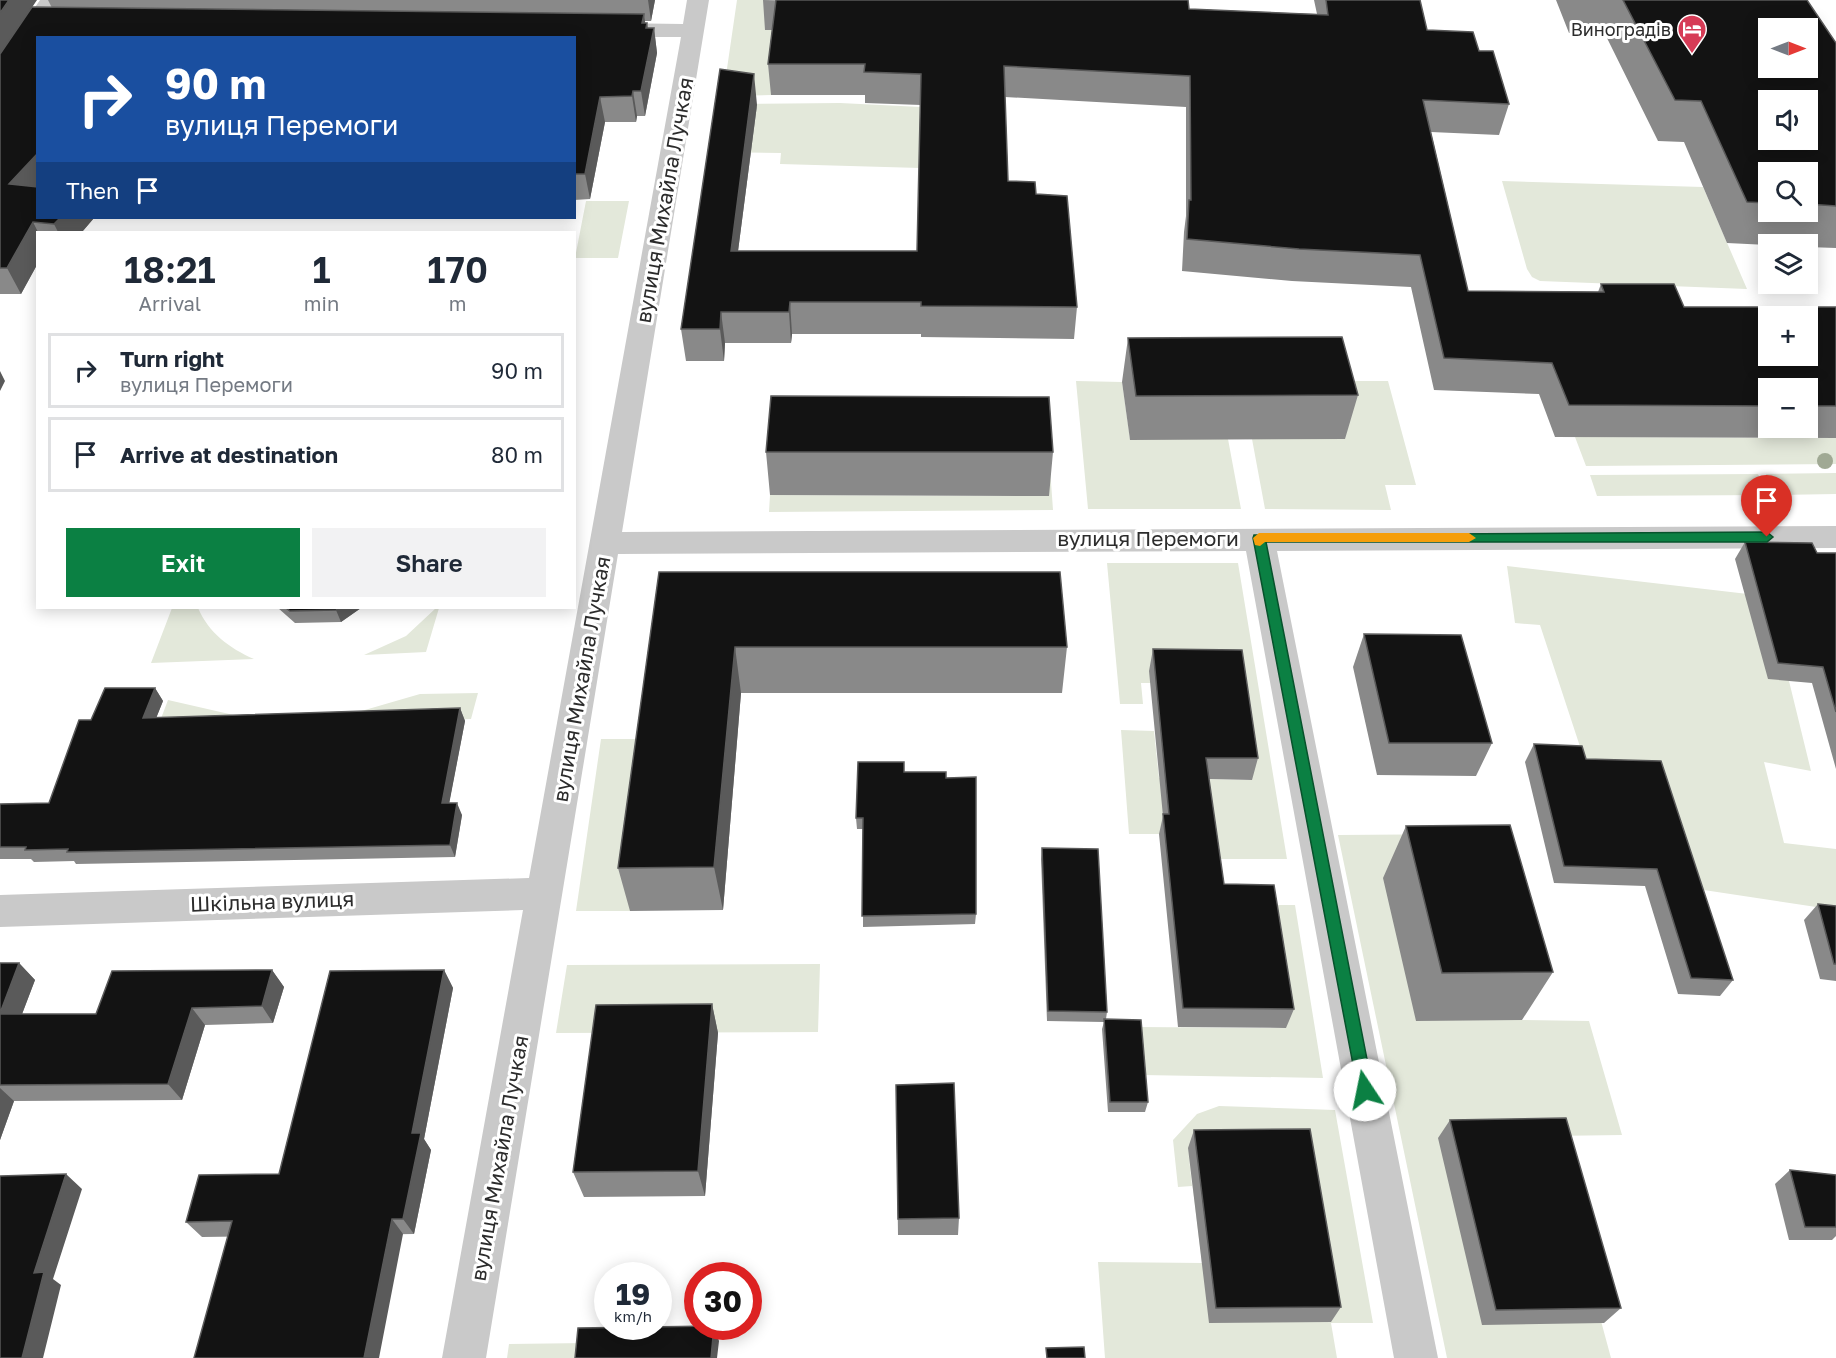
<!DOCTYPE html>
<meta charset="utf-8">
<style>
body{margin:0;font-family:"Golos Text",sans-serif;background:#f2f2f3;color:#1f2937;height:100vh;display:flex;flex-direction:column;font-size:22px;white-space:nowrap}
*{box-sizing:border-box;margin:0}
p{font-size:20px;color:#747a83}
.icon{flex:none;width:33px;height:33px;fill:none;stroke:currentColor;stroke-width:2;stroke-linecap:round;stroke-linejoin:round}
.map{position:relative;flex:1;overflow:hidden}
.panel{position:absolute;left:36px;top:231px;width:540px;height:378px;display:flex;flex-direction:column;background:#fff;border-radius:0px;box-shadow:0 3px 15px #0003}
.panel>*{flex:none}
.top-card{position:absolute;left:36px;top:36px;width:540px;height:183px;border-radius:0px;box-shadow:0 3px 15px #0003;background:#1a4fa0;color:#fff;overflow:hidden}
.needle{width:39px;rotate:90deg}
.buttons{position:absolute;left:1758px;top:18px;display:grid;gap:12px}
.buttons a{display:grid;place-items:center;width:60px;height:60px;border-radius:0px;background:#fff;box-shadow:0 3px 15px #0003;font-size:30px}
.speed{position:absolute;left:594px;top:1262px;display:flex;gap:12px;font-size:30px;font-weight:700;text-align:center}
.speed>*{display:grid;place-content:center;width:78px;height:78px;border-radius:50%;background:#fff;box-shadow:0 3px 15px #0003;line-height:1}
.speed small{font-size:15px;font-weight:400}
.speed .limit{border:9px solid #d22;background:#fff;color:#111}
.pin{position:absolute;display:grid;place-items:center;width:51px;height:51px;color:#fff;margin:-62px -26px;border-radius:50% 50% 50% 0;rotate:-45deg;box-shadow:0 0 6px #0007}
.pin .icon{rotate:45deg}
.me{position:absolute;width:66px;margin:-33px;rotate:349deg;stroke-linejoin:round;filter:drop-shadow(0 0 4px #0008)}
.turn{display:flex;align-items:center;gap:21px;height:126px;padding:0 30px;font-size:27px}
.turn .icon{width:78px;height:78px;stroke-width:2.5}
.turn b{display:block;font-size:42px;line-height:51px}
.then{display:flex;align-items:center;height:57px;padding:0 30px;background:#0003;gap:12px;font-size:22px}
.eta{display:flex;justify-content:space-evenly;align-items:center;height:102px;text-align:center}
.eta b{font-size:36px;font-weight:600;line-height:42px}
.cta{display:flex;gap:12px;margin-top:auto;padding:12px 30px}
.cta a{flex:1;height:69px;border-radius:0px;background:#0b8043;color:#fff;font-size:24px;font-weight:600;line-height:69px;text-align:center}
.cta a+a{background:#f2f2f3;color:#1f2937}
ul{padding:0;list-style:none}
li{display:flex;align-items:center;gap:18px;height:75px;margin:0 12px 9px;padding:0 18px;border:3px solid #e0e1e3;border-radius:0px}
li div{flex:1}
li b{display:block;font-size:22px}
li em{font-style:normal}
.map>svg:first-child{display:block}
.green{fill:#e3e8da}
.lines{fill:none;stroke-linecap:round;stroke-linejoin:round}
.minor{fill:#c9c9c9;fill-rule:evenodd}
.tree{fill:#a0a994}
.wall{fill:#898989;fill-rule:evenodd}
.shaded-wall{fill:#5a5a5a}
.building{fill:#131313;stroke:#5a5a5a;stroke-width:1.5;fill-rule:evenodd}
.route{fill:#0b8043;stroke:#07532c;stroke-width:1.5}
.slow{fill:#f59e0b}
.labels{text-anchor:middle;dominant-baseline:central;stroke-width:6;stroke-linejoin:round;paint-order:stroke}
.far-poi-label{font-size:18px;fill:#2c2c2c;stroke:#fff;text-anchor:end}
.street-label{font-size:21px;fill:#2c2c2c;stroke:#fff}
</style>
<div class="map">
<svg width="1836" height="1358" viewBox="0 0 1836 1358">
<rect width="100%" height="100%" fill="#fff"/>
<!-- green -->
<path class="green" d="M 737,0 L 769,0 L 765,30 L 778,30 L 771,95 L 723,96 Z
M 840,103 L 921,107 L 920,168 L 780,164 L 781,153 L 716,152 L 722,104 Z
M 1502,181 L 1703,187 L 1747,289 L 1540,281 L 1532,277 L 1527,269 Z
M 586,201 L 629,201 L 618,258 L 575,258 Z
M 1076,381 L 1122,382 L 1130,439 L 1228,439 L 1241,509 L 1088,509 Z
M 1330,381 L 1388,381 L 1416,485 L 1385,485 L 1391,510 L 1265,509 L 1252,439 L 1345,439 Z
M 1575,437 L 1836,438 L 1836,464 L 1586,466 Z
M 1048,440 L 1053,510 L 769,512 L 770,495 L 1049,496 Z
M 1836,473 L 1836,494 L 1775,495 L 1766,474 Z
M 1758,474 L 1768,495 L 1597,496 L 1590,475 Z
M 1107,563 L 1238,563 L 1287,859 L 1212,859 L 1208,834 L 1129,834 L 1121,730 L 1154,731 L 1159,778 L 1252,780 L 1151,683 L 1141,683 L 1143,704 L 1120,704 Z
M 1507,566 L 1807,601 L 1789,681 L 1811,771 L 1764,762 L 1784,843 L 1836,849 L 1836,910 L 1684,887 L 1590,777 L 1540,625 L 1515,623 Z
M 172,608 L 198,608 C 209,633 229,648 254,659 L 151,663 Z
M 436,608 L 439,608 L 426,652 L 364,655 L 406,636 Z
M 478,693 L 471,719 L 157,729 L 168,700 L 238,716 L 351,714 L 420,694 Z
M 601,739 L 652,739 L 630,911 L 576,911 Z
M 1471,834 L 1522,1020 L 1589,1021 L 1622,1135 L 1551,1136 L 1611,1358 L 1447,1358 L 1338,835 Z
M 1267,905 L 1295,905 L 1323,1078 L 1142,1075 L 1138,1027 L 1286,1028 Z
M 820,964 L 818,1032 L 556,1033 L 567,965 Z
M 1219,1106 L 1335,1110 L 1373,1323 L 1331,1323 L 1337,1358 L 1105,1358 L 1098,1262 L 1202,1263 L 1188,1148 L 1192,1186 L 1178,1187 L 1173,1140 L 1197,1114 Z
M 587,1343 L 585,1358 L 507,1358 L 509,1344 Z"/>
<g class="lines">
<!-- minor -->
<path class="minor" d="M 40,0 L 62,0 L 8,81 L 0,83 L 0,59 Z
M 687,0 L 709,0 L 622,532 L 1836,526 L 1836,548 L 1277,551 L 1438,1358 L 1394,1358 L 1246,551 L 618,554 L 486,1358 L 442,1358 L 523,910 L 0,927 L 0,895 L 529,878 L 681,37 L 611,37 L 603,35 L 600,30 L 603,25 L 611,23 L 683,24 Z"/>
</g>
<!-- trees -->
<circle class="tree" cx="1825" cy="461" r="8"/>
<!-- wall -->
<path class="wall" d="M 0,0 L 32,7 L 52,8 L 48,0 L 655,0 L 651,21 L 645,21 L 645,23 L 647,23 L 648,28 L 654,28 L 657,53 L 645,116 L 637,116 L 636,122 L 605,122 L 590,199 L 574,200 L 574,38 L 38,38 L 38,218 L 94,218 L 82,232 L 38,232 L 38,263 L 21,294 L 0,294 Z
M 763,0 L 1189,9 L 1317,14 L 1314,0 L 1420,0 L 1427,30 L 1479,51 L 1509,104 L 1499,135 L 1431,132 L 1468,291 L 1598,292 L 1601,284 L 1684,307 L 1836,307 L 1836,438 L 1555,437 L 1539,394 L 1434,390 L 1411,287 L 1292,281 L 1182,271 L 1184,232 L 1186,216 L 1186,107 L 1005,97 L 1008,181 L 1036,194 L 1077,307 L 1074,339 L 921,337 L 921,334 L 792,334 L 791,343 L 725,343 L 724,361 L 686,361 L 681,329 L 757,105 L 738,251 L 917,251 L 921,105 L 865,103 L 865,95 L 771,95 L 768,64 L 772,30 L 765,30 ZM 1768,388 L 1808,388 L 1808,428 L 1768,428 Z
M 1556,0 L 1807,0 L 1836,43 L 1836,248 L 1808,247 L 1808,244 L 1768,245 L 1727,243 L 1684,142 L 1658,141 L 1605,34 L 1569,33 ZM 1768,172 L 1808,172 L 1808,212 L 1768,212 Z
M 1128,338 L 1358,395 L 1345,439 L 1130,440 L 1122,382 Z
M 766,452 L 1053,452 L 1049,496 L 770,495 Z
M 1745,542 L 1817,553 L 1836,553 L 1836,769 L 1812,683 L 1768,679 L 1735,559 Z
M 659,572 L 1067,647 L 1062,693 L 741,693 L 723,910 L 630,911 L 618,868 Z
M 278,608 L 361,608 L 341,622 L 295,623 Z
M 1364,634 L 1492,743 L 1476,776 L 1377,775 L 1353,667 Z
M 1153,649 L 1258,758 L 1252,780 L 1209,779 L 1224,884 L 1294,1009 L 1286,1028 L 1178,1027 L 1159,834 L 1163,816 L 1149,671 Z
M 155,688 L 163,701 L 156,718 L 460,708 L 465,721 L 449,803 L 462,815 L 455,857 L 76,864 L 74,861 L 34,862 L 31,859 L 0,859 L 0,804 L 49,803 L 91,720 Z
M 1534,744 L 1586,759 L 1733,980 L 1720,996 L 1678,994 L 1645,886 L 1554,883 L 1525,762 Z
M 904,772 L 946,778 L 976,914 L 975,924 L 863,927 L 863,829 L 857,829 L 856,818 Z
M 1406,826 L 1553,972 L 1522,1020 L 1416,1021 L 1383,878 Z
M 1042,848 L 1107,1012 L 1106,1019 L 1148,1102 L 1145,1112 L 1108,1112 L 1102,1029 L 1104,1022 L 1047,1021 L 1041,859 Z
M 1818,904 L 1836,906 L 1836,981 L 1820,979 L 1804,920 Z
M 0,963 L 19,963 L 35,980 L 22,1014 L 96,1014 L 272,970 L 284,987 L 273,1023 L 205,1025 L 182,1100 L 14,1101 L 0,1140 Z
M 444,970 L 453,988 L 424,1139 L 431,1150 L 414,1234 L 202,1237 L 186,1222 L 279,1174 Z
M 712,1004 L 718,1033 L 705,1196 L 584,1197 L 573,1172 Z
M 896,1085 L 959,1218 L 958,1235 L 898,1235 Z
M 1450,1120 L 1621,1308 L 1604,1323 L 1482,1325 L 1438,1138 Z
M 1194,1130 L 1341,1307 L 1331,1322 L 1209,1323 L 1188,1148 Z
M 1790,1170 L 1836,1175 L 1836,1236 L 1832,1240 L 1789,1240 L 1775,1184 Z"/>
<!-- shaded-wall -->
<path class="shaded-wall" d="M 9,0 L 37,0 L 0,55 L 0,13 Z
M 648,0 L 655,0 L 651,21 Z
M 644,14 L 646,28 L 647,23 L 650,47 L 654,28 L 657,53 L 645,116 L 641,91 L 642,23 Z
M 754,74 L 757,105 L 734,282 L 731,251 Z
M 633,91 L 637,116 L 636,122 L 632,96 Z
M 600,97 L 605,122 L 590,199 L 585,174 Z
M 38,153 L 38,193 L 9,184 Z
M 60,218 L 94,218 L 82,232 L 58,232 L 54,224 Z
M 33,222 L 38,232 L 38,263 L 21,294 L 7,268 Z
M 790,302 L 792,334 L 791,343 L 789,312 Z
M 721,312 L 725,343 L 724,361 L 720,329 Z
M 0,371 L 5,381 L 0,391 Z
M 339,608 L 361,608 L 341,622 L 336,610 Z
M 735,647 L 741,693 L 723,910 L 714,867 Z
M 155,688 L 163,701 L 151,731 L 143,718 Z
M 460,708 L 465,721 L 447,815 L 442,803 Z
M 457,803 L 462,815 L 455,857 L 450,845 Z
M 19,963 L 35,980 L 16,1030 L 0,1014 Z
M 272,970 L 284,987 L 273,1023 L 262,1006 Z
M 444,970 L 453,988 L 424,1139 L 431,1150 L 414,1234 L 403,1219 L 412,1133 Z
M 712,1004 L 718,1033 L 705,1196 L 698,1171 Z
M 192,1008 L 205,1025 L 182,1100 L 168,1084 Z
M 0,1088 L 14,1101 L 0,1140 Z
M 66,1174 L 82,1189 L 53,1279 L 61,1285 L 43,1358 L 22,1358 L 34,1273 Z
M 392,1219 L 403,1234 L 379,1358 L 364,1358 Z
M 714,1326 L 719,1341 L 717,1358 L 711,1358 Z"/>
<!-- building -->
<path class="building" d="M 0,0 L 9,0 L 0,13 Z
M 776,0 L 1188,0 L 1189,9 L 1328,15 L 1326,0 L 1420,0 L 1427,30 L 1473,32 L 1479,51 L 1493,51 L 1509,104 L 1423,100 L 1468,291 L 1604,292 L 1601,284 L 1674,284 L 1684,307 L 1836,307 L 1836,406 L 1808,406 L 1808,388 L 1768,388 L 1768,406 L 1569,405 L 1552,363 L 1444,358 L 1420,255 L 1299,249 L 1187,239 L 1189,200 L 1191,200 L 1190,76 L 1004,66 L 1008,181 L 1035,182 L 1036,194 L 1067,196 L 1077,307 L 921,306 L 921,302 L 790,302 L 789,312 L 721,312 L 720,329 L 681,329 L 720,69 L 754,74 L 731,251 L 917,251 L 921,74 L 864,72 L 865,64 L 768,64 ZM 1768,316 L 1808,316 L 1808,356 L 1768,356 Z
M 1623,0 L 1807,0 L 1836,43 L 1836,206 L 1808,204 L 1808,172 L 1768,172 L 1768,203 L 1747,202 L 1701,101 L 1675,100 ZM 1768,28 L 1808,28 L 1808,68 L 1768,68 ZM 1768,100 L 1808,100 L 1808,140 L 1768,140 Z
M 32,7 L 644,14 L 642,23 L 647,23 L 646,28 L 654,28 L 641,91 L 633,91 L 632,96 L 600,97 L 585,174 L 574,174 L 574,38 L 38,38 L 38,153 L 9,184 L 38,187 L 38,218 L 60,218 L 54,224 L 33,222 L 7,268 L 0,268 L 0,54 Z
M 1342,337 L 1358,395 L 1136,396 L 1128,338 Z
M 771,396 L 1049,397 L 1053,452 L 766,452 Z
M 1745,542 L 1812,543 L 1817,553 L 1836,553 L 1836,712 L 1823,667 L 1778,663 Z
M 659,572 L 1060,572 L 1067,647 L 735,647 L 714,867 L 618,868 Z
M 286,608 L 339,608 L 336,610 L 290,611 Z
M 1364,634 L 1461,635 L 1492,743 L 1389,743 Z
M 1153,649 L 1242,650 L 1258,758 L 1206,758 L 1224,884 L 1274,885 L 1294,1009 L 1183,1008 L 1163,814 L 1169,814 Z
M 105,688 L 155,688 L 143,718 L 460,708 L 442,803 L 457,803 L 450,845 L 67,852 L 68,849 L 25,850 L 26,847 L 0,847 L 0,804 L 49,803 L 79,720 L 91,720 Z
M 1534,744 L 1582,746 L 1586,759 L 1661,761 L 1733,980 L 1691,978 L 1657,869 L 1564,866 Z
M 858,762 L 904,762 L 904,772 L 946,772 L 946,778 L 976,777 L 976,914 L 862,916 L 863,818 L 856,818 Z
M 1510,825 L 1553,972 L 1442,973 L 1406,826 Z
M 1042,848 L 1098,849 L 1107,1012 L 1048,1011 Z
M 1818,904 L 1836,906 L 1836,964 L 1834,964 Z
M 0,963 L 19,963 L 0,1013 Z
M 272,970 L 262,1006 L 192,1008 L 168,1084 L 0,1085 L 0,1014 L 96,1014 L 112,971 Z
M 444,970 L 412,1133 L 421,1133 L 403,1219 L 392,1219 L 364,1358 L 194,1358 L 232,1221 L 186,1222 L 199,1175 L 279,1174 L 330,971 Z
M 712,1004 L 698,1171 L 573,1172 L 596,1005 Z
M 1104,1019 L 1141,1020 L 1148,1102 L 1110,1102 Z
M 954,1083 L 959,1218 L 898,1219 L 896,1085 Z
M 1566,1118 L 1621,1308 L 1496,1310 L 1450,1120 Z
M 1310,1129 L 1341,1307 L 1216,1308 L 1194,1130 Z
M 1790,1170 L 1836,1175 L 1836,1227 L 1805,1227 Z
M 66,1174 L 34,1273 L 44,1272 L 22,1358 L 0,1358 L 0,1176 Z
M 714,1326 L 711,1358 L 575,1358 L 578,1328 Z
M 1084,1347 L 1085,1358 L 1047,1358 L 1046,1348 Z"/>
<!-- route -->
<path class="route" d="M 1767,532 L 1773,537 L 1767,542 L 1266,542 L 1373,1090 L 1371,1096 L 1365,1098 L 1359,1096 L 1253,538 L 1254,535 Z"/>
<!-- slow -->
<path class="slow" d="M 1259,533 L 1469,533 L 1476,538 L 1469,542 L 1265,542 L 1260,546 L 1255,545 L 1253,538 Z"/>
<!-- icons -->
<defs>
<g id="hotel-pin" transform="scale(1.5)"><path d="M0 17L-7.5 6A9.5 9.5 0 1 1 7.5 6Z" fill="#d63b56" stroke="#fff"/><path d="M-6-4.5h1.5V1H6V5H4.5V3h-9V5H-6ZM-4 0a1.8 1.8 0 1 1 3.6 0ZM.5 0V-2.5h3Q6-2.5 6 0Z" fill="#fff"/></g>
</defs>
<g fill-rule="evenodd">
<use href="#hotel-pin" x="1692" y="29"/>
</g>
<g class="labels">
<!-- far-poi labels -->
<g class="far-poi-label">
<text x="1671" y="29">Виноградів</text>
</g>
<!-- street labels -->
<g class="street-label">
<text transform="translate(664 200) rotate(-80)">вулиця Михайла Лучкая</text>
<text x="1148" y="538">вулиця Перемоги</text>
<text transform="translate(581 679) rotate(-80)">вулиця Михайла Лучкая</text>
<text transform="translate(272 901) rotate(-2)">Шкільна вулиця</text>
<text transform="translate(499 1158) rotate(-80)">вулиця Михайла Лучкая</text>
</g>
</g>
</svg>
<div class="buttons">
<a><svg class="needle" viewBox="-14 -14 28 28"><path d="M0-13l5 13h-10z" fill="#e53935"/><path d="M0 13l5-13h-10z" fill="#747a83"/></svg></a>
<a><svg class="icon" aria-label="sound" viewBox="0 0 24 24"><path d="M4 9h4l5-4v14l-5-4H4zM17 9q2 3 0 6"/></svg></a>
<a><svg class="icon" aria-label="search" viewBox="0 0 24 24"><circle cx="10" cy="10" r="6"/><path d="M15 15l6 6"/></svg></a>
<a><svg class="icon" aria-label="layers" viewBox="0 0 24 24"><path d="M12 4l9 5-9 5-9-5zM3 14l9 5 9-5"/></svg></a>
<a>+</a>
<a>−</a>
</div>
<div class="speed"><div>19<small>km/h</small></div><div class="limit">30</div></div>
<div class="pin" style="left:1767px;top:537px;background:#d93025"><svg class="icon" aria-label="arrive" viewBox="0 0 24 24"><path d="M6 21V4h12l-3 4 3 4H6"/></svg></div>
<svg class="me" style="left:1365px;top:1090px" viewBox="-20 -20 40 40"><circle r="19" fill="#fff"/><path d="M0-13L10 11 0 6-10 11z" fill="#0b8043"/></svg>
<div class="top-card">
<div class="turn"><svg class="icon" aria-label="right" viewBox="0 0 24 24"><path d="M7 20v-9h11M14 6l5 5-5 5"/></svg><div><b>90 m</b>вулиця Перемоги</div></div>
<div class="then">Then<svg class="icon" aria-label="arrive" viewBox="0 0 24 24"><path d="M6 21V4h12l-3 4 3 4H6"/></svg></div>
</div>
<section class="panel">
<div class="eta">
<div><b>18:21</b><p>Arrival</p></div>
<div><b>1</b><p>min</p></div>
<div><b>170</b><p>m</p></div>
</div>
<ul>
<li><svg class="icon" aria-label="right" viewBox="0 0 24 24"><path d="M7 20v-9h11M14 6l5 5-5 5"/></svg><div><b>Turn right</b><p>вулиця Перемоги</p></div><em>90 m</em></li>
<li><svg class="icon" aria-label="arrive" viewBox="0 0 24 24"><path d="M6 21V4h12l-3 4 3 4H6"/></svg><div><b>Arrive at destination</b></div><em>80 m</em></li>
</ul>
<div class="cta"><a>Exit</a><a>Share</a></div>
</section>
</div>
